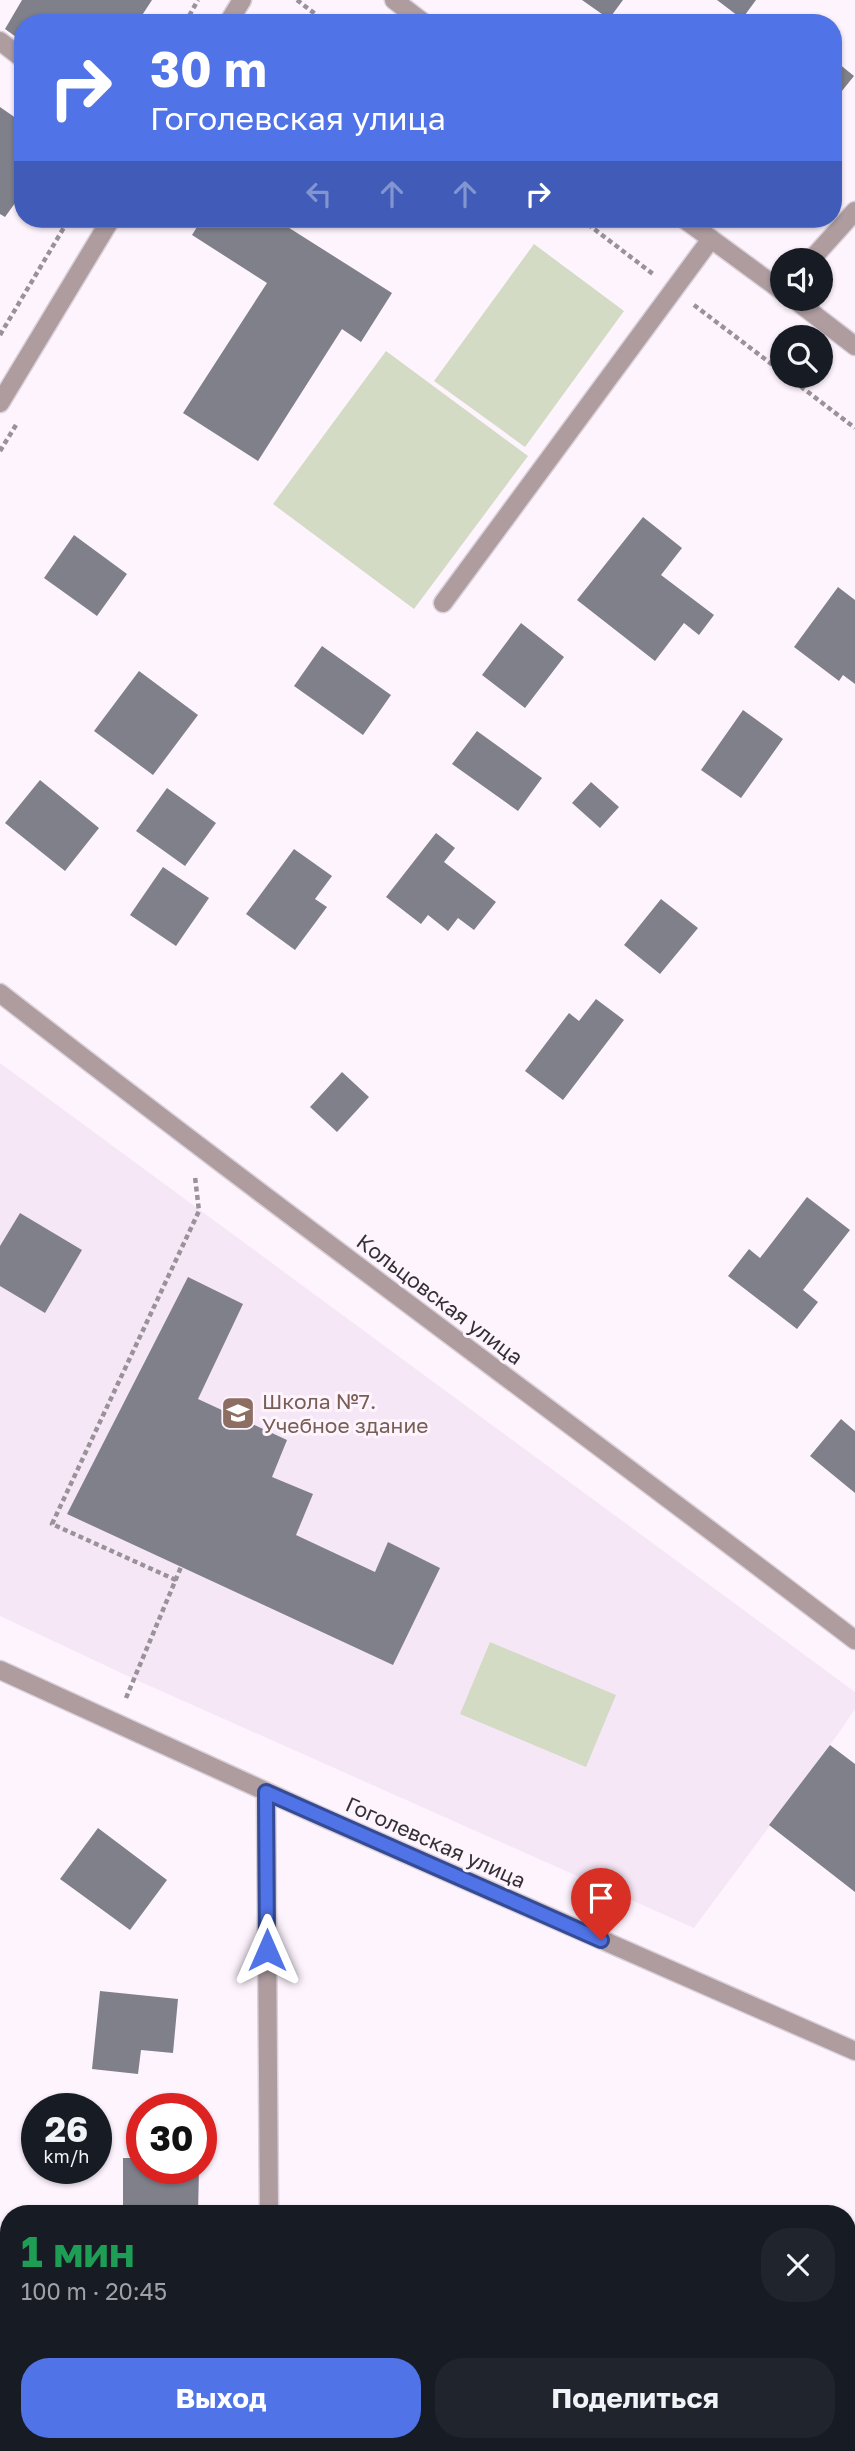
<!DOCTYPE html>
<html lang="ru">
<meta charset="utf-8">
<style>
body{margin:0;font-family:"Golos Text",sans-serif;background:#20242c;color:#f1f3f6;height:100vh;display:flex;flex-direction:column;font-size:26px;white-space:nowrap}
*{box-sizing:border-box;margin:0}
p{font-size:23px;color:#9ea1a6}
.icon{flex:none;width:38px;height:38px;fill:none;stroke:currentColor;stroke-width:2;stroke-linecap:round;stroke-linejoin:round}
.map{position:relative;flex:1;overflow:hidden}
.panel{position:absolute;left:0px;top:2205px;width:856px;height:247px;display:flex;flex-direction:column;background:#171b24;border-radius:28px 28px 0 0;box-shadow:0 2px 5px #0004}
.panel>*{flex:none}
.guide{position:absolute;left:14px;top:14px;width:828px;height:214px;border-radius:28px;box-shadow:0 2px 5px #0004;background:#5073e7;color:#fff;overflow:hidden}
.controls{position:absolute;left:770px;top:248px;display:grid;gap:14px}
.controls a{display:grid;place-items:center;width:63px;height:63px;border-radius:50%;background:#171b24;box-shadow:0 2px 5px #0004;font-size:35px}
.speed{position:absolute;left:21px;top:2093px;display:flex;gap:14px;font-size:35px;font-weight:700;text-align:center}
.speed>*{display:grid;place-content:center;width:91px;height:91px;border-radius:50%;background:#171b24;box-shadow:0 2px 5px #0004;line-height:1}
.speed small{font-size:18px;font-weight:400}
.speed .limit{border:10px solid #d22;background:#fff;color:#111}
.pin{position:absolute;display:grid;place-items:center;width:60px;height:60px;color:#fff;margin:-72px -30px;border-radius:50% 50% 50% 0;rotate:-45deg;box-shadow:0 0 7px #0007}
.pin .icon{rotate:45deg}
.me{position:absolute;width:77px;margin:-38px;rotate:0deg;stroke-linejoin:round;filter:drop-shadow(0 0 5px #0008)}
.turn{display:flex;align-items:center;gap:24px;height:147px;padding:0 21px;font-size:32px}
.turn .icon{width:91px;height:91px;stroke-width:2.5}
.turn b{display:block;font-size:49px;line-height:60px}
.lanes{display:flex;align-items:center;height:66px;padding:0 21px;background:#0003;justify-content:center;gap:35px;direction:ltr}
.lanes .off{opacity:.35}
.round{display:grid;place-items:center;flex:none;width:74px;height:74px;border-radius:28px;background:#20242c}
.headline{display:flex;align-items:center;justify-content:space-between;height:119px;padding:0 21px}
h1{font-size:42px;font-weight:700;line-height:52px;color:#1e9e55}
.cta{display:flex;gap:14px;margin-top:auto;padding:14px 21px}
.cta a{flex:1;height:80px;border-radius:28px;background:#5073e7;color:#fff;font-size:28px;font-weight:700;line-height:80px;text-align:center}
.cta a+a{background:#20242c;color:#f1f3f6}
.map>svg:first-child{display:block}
.built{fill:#f6e7f7}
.green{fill:#d3dbc4}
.building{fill:#80808b}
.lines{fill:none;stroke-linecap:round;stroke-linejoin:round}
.service-casing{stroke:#dad1da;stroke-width:21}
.minor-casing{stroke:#dad1da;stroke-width:21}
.tertiary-casing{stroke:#dad1da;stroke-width:21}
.path{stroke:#999299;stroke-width:4.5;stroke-dasharray:5 3.5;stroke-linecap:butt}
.service{stroke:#ae9c9f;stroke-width:18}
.minor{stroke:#ae9c9f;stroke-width:18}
.tertiary{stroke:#ae9c9f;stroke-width:18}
.route-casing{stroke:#344b96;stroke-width:18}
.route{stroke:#5073e7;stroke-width:12}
.labels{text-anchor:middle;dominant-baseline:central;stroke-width:6;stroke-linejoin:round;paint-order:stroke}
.street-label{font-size:21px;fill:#343134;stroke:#fef4fe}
.education-label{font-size:21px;fill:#785e54;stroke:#fef4fe;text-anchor:start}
</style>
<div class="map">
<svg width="855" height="2451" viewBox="0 0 855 2451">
<rect width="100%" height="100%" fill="#fef4fe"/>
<!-- built -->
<path class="built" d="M 0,1063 L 855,1692 L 855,1709 L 838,1734 L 694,1928 L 134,1679 L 0,1616 Z"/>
<!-- green -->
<path class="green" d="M 534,244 L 624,311 L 525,447 L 434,381 Z
M 386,351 L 528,456 L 414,609 L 273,504 Z
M 490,1642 L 616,1695 L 586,1767 L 460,1714 Z"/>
<!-- building -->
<path class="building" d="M 22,0 L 152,0 L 137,23 L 23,23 L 23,42 L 5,29 Z
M 582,0 L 623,0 L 609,19 Z
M 717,0 L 756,0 L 742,19 Z
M 833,59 L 854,76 L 833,102 Z
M 0,107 L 23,123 L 23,192 L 5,217 L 0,214 Z
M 202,219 L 275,219 L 392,293 L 361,342 L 342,329 L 258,461 L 183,413 L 267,283 L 192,235 Z
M 643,517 L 682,548 L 661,575 L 714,615 L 699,635 L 684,623 L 655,661 L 577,600 Z
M 74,535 L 127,574 L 97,616 L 44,578 Z
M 838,587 L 855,600 L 855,684 L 843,675 L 839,681 L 794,647 Z
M 521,623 L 564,657 L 525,708 L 482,675 Z
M 322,646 L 391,695 L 363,735 L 294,686 Z
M 139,671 L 198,715 L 153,775 L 94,731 Z
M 743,710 L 783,739 L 741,798 L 701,770 Z
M 477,731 L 542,778 L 518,811 L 452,764 Z
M 40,780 L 99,828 L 65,871 L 5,823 Z
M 591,782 L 619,807 L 600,828 L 572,803 Z
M 167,788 L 216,823 L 185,866 L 136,831 Z
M 436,833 L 455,848 L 444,862 L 496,902 L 474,930 L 458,918 L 448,931 L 428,915 L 421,924 L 386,897 Z
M 294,849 L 332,876 L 315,899 L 327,907 L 295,950 L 246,914 Z
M 163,867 L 209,898 L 176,946 L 130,915 Z
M 661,899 L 698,928 L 660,974 L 624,945 Z
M 596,999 L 624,1020 L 563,1100 L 525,1071 L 569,1013 L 579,1021 Z
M 342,1072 L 369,1097 L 337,1132 L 310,1107 Z
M 807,1197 L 850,1230 L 803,1290 L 818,1302 L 797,1329 L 728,1276 L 749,1249 L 760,1258 Z
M 20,1213 L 82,1250 L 45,1313 L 0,1286 L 0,1246 Z
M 188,1277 L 243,1304 L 198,1399 L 287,1440 L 272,1477 L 313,1494 L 296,1535 L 375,1572 L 388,1542 L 440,1568 L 393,1665 L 67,1514 Z
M 841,1419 L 855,1431 L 855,1493 L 810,1456 Z
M 830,1745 L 855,1764 L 855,1892 L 769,1825 Z
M 98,1828 L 167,1880 L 130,1930 L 60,1879 Z
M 100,1991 L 178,1999 L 173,2053 L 141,2050 L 138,2074 L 92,2069 Z
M 123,2158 L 142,2158 L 142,2168 L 199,2168 L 198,2214 L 123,2214 Z
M 92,2443 L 132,2443 L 131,2449 Z"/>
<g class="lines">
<!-- service casing -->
<g class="service-casing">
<path id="service" d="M 0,41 L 23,59
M 810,261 L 855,211
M 443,603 L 711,239"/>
</g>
<!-- minor casing -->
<g class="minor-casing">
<path id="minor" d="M 394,0 L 424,23
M 684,219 L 782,291
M 794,299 L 855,346
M 0,993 C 282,1213 571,1423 855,1640
M 266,1792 L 269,2214
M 271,2443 L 271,2451"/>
</g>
<!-- tertiary casing -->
<g class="tertiary-casing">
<path id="tertiary" d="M 228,23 L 242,0
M 0,403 L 111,219
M 0,1670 L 322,1817 L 855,2051"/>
</g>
<!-- path -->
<path class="path" d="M 297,0 L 327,23
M 185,23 L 198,0
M 581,219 L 653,274
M 694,305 L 782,372
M 0,335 L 69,219
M 787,376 L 855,428
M 0,451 L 16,425
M 176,1580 L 52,1524 L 199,1211 L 195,1177
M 126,1698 L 181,1567"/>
<!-- service -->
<use href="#service" class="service"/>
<!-- minor -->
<use href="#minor" class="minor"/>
<!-- tertiary -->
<use href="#tertiary" class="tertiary"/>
</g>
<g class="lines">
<!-- route casing -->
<g class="route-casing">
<path id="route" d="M 267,1950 L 266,1792 L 601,1940"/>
</g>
<!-- route -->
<use href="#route" class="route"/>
</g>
<!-- icons -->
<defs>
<g id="school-square" transform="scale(1.75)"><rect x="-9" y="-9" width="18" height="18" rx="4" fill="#8d6e63" stroke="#fef4fe"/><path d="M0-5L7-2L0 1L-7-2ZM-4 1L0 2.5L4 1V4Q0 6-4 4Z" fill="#fff"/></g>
</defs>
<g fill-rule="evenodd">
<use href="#school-square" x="238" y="1413"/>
</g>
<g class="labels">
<!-- street labels -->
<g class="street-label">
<text transform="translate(440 1299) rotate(37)">Кольцовская улица</text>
<text transform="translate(436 1842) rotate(24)">Гоголевская улица</text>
</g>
<!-- education labels -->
<g class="education-label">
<text x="262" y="1401">Школа №7.<tspan x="262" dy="24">Учебное здание</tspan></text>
</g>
</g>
</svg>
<div class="controls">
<a><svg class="icon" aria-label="sound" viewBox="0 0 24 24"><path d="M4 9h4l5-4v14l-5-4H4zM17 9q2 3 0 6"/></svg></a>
<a><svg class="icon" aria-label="search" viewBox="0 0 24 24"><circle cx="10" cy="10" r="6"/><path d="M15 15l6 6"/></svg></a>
</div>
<div class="speed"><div>26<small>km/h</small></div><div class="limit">30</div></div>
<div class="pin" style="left:601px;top:1940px;background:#d93025"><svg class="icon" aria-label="arrive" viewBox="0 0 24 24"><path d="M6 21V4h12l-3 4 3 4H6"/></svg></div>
<svg class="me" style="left:267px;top:1950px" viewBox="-20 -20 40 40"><path d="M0-17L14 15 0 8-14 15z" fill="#5073e7" stroke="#fff" stroke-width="4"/></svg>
<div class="guide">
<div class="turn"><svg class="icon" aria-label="right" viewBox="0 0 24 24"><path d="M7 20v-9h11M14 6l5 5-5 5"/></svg><div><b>30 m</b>Гоголевская улица</div></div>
<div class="lanes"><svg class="icon off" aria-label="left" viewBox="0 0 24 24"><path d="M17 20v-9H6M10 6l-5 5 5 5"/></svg><svg class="icon off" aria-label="ahead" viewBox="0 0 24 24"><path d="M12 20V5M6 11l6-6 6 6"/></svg><svg class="icon off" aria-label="ahead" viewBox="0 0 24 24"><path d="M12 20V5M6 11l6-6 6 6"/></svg><svg class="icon" aria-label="right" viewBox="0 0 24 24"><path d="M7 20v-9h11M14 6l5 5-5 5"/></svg></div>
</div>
<section class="panel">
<div class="headline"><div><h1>1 мин</h1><p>100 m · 20:45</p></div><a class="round"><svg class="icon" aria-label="close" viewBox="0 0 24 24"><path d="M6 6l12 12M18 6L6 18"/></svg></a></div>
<div class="cta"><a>Выход</a><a>Поделиться</a></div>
</section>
</div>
